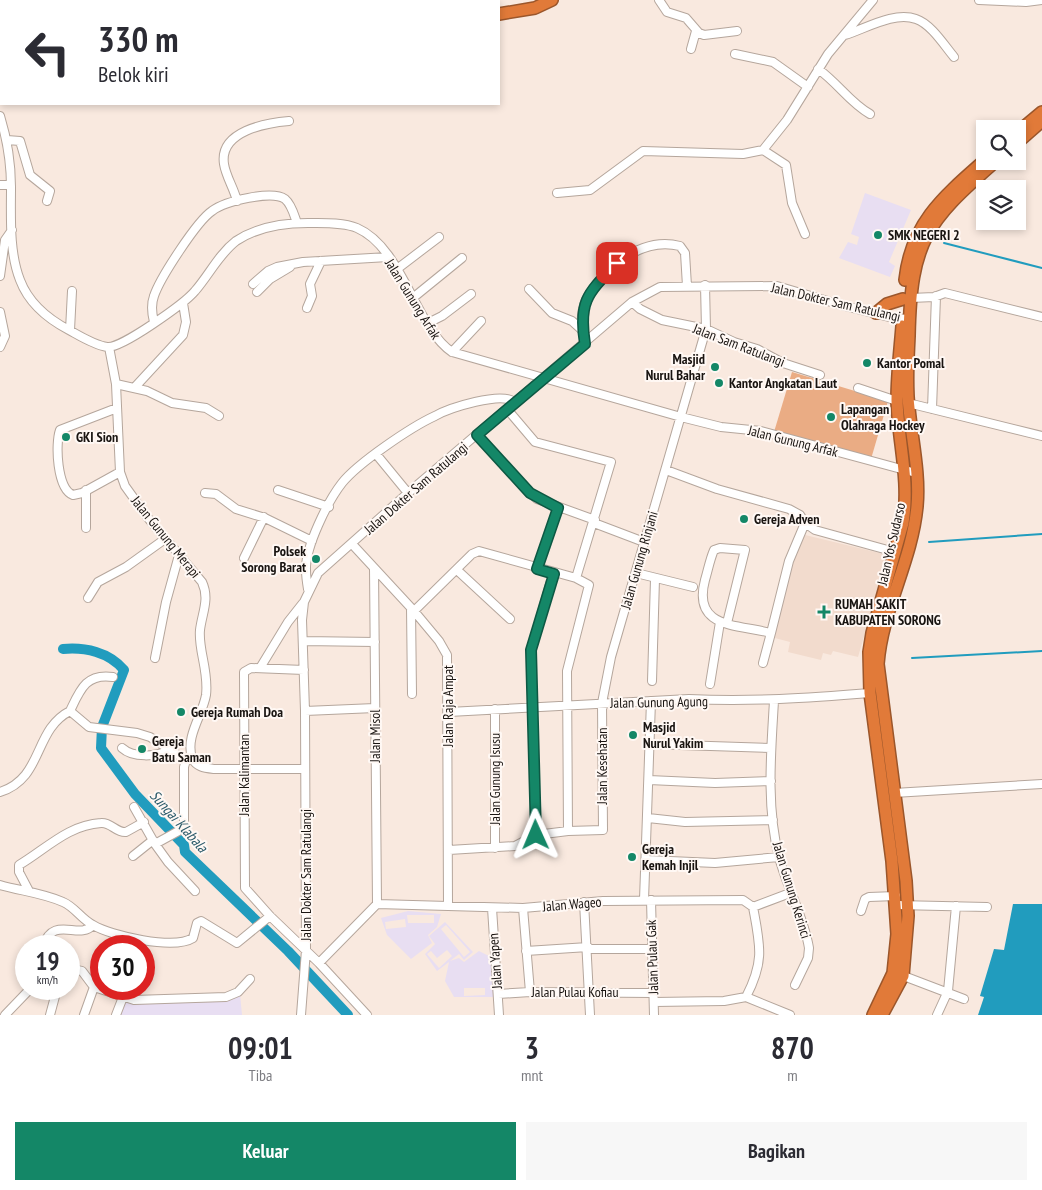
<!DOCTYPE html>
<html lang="id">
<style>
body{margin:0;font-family:"PT Sans Narrow",sans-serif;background:#f7f7f7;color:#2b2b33;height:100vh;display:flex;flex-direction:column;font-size:19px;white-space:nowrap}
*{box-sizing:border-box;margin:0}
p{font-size:16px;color:#7c7c81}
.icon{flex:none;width:28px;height:28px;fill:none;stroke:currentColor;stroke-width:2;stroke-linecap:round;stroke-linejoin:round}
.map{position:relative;height:1015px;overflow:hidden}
.drawer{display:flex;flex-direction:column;background:#fff;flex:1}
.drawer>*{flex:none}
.hud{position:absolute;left:0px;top:0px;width:500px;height:105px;box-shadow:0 2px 8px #0003;background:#fff;color:#2b2b33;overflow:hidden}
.fabs{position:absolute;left:976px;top:120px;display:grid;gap:10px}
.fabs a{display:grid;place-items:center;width:50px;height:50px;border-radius:0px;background:#fff;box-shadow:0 2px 8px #0003;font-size:25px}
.speed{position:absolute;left:15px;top:935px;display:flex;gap:10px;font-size:25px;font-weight:700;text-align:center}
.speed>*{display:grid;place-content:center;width:65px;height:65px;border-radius:50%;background:#fff;box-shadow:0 2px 8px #0003;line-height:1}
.speed small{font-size:12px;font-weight:400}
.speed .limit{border:8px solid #d22;background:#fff;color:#111}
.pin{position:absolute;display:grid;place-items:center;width:42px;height:42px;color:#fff;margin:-21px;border-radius:10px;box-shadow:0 2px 8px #0006}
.me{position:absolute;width:55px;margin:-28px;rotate:359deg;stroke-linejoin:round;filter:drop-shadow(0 0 4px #0008)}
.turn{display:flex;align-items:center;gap:18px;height:105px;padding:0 15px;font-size:22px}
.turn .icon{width:65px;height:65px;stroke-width:2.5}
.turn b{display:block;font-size:35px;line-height:42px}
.eta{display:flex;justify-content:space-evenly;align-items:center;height:85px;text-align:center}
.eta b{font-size:30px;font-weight:700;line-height:35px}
.button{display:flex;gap:10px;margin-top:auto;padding:10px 15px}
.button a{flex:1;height:58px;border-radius:0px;background:#148767;color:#fff;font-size:20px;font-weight:700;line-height:58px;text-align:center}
.button a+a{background:#f7f7f7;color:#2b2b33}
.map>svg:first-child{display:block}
.built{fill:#f2dbcd}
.industrial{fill:#efdacc}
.education{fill:#e8def2;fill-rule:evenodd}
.green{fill:#eaac84}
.water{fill:#219cbe}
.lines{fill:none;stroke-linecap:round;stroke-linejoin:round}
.stream{stroke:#219cbe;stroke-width:2}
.river{stroke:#219cbe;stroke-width:10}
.minor-casing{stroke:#b5a69c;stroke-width:10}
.highway-casing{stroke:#9b562b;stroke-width:14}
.minor{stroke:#fff;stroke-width:8}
.highway{stroke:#e17a39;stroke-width:11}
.route-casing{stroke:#0d5843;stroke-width:12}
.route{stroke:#148767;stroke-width:9}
.poi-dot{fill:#148767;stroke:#fff8f4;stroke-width:2}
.labels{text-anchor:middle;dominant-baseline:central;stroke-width:4;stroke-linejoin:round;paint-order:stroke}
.poi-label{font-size:14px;font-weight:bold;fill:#191411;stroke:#fff8f4;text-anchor:start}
.street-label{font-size:14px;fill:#191411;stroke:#fff8f4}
.water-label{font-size:15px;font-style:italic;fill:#2d5b6b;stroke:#fff8f4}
</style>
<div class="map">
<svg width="1042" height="1015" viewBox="0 0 1042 1015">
<rect width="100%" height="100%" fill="#f9e9df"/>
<!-- built -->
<path class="built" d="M 801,534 L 888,555 L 858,657 L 833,651 L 831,655 L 823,653 L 821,660 L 788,652 L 790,642 L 771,637 Z"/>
<!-- industrial -->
<path class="industrial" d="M 0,0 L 133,0 L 1,1 L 0,73 Z"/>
<!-- education -->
<path class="education" d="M 865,193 L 911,210 L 889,262 L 895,266 L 890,277 L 839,258 L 848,242 L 857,245 L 859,237 L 851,234 Z
M 408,911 L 441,914 L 437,927 L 428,935 L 432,943 L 411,959 L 387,935 L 381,918 ZM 407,915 L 434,915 L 434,923 L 408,923 ZM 405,919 L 406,927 L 386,929 L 385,922 Z
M 445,922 L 473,952 L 464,960 L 459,954 L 450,961 L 459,958 L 464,962 L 479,951 L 493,958 L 494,997 L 454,997 L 445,981 L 449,962 L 437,971 L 425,954 L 435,944 L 429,936 ZM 446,925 L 470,952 L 464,957 L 441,929 ZM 447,950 L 452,956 L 439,968 L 427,954 L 431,951 L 437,958 ZM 485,988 L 485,995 L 464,996 L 464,988 Z
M 240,994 L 242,1015 L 120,1015 L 125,1001 L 161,1003 L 229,998 Z"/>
<!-- green -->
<path class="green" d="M 792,372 L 888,401 L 871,459 L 774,432 Z"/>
<!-- water -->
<path class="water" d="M 1013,904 L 1042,904 L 1042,1015 L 978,1015 L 984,997 L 980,996 L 994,949 L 1004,950 Z"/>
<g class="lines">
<!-- stream -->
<path class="stream" d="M 944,243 L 1042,268
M 929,542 L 1042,534
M 912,658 L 1042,651"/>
<!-- river -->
<path class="river" d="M 63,649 C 85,647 109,652 124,670 L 102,727 L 101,748 L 135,794 L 184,845 L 185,852 L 288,951 L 348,1015"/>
<!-- minor casing -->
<g class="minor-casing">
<path id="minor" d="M 659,0 L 667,12 L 686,18 L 699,33 L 704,35 L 737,31
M 979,0 L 1026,2 L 1042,0
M 845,35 C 865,29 894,11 916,19 C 931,24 944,45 954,57
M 691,49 L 696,31
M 735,54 L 773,62 L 808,87
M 818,69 C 838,83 850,103 870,114
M 0,116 C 7,139 11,162 11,187 C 11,217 9,252 20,280 C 29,304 48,319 69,330 C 80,336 94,345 107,347 C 121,349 185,303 195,291 C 209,275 219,254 236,241 C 257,227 283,223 308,223 C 322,223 343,222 357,228 C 403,248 415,327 452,352 L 681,417 L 721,427 L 761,431 L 916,473
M 7,140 L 20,141 L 30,175 L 50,191 L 47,201
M 763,150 L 786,165 L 792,203 L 805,234
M 0,185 L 11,185
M 557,193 L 590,190 L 643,151 L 743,154 L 763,150 L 787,120 L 828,54 L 873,0
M 237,201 C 234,188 226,177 224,164 C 219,131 266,123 289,121
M 397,269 L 439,237
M 0,276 L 5,240 L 12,230
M 253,284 L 268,271 L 277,267 L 303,262 L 388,257
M 529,289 L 552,313 L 572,321 L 582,330
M 257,292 L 270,279 L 290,267
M 414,297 L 462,258
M 911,298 L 934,297 L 945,293 L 1042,317
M 632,302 L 640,309 L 662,320 L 706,329 L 734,342 L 757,349 L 783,363 L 820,375
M 307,308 L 312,296 L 310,284 L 321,261
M 0,312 L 5,336 L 0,347
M 154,322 C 152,314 151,304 154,296 C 160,278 197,221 212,211 C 225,201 272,190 285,199 C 292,205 294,215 297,223
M 428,323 L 442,316 L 471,294
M 70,330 L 72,291
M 585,344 C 583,332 580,320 583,309 C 585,297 594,288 601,279 C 621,257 648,238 680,246 L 685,253 L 687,286
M 109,347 L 116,384 L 120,472 L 125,486 L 148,518 L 202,582 C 210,599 202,613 200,630 C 198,650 209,671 206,695 C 203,714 185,737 192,757 C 195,767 205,768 214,769 L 305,769
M 452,352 L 481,321
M 116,384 L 147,391 L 172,403 L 206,408 L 219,416
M 135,387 L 183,335 L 186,322 L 183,303
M 858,388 L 897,401
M 908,403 L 1042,436
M 117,408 L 60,430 C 55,444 57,489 73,495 L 82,493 L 120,472
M 507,409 L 535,442 L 611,462 L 576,578
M 932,409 L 936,296
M 477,435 L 524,487 L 537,499 L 595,520
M 376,454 L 408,493
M 666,470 L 717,489 L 789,509 L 800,515 L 805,523 L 815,530 L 895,552
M 278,490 L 329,507
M 205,493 L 216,494 L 236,509 L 265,518 L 312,541
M 594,523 L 644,542
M 86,528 L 86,490
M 352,544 L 414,611 L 439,641 L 447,655 L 448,904
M 244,558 L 264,517
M 374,568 L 377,904
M 537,569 L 558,508
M 457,570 L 510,619
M 636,573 L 693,587
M 308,589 C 307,583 306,576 306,570 C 305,547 328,501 342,483 C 358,463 411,427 435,416 C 449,408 502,391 514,402
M 88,598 L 98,582 L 126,567 L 165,539
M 411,608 L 412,694
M 414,611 L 472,554 L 479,551 L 576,578 L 589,585 L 567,671 L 568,831
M 727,623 L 745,550 L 720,548 L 714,550 C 710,559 708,570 705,580 C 692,629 737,624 771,633 L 789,561 L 805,523
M 303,641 L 375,642
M 155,658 L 166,602 L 179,555
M 763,663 L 771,633
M 260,668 L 288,622 L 303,603
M 304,670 L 251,668 L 244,672 L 245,888 L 270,916 L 319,963 L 367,1015
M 652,681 L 655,579
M 710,684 L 720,622
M 774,701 C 771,752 766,807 779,857 C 787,888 804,917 809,948 L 808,958 L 795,985
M 70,711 C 80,690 86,673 113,677
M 305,711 L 375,708
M 449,712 L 689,699 C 750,702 809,698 870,693
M 649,744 L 771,748
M 122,748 C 133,758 157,757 168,750
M 649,780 L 715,783 L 771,781
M 0,792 C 44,778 33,730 70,711 L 89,727 L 137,733 L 150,737 L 186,760
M 894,793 L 1042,784
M 134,807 L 155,844 L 184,828 L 184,767 L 186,760 L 190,758
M 648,818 L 685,822 L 773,820
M 536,835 L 531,650 L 553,574
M 155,844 L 168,862 L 195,891
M 495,848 L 495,709
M 449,850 L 515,846 L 536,835 L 568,831 L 603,830 L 602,703 L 611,657 L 706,329 L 705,285
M 133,856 L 153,840
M 647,860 L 715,863 L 779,857
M 0,885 C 21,891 43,893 63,902 C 75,907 81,919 93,925 C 111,936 174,950 193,938 L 197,923 L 201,921 L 237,943 L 270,916
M 29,891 L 19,872 L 19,865 C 46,849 68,825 101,823 C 111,822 116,833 126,832 L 144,822
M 644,900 L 651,701
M 651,900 L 654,1015
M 584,902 L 590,1015
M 897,905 L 987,907
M 753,907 L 790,893
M 492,908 L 499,1015
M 523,908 L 530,992
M 861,911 L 865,899 L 869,897 L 896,896
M 43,946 C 54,914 79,941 93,925
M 588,949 L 651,949
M 526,951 L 588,947
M 319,963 L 377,904 L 523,908 L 603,901 L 743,900 L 753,907 C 760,945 765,961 746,997
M 69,968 L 82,971 L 94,987 L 134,1000 L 226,997 L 238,992 L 250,979
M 901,975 L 964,999
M 498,994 L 530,992 L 653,993
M 654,1002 L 724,1001 L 746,997 L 790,1015
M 5,1015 L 30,989
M 50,1015 L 57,989
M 84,1015 L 94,987
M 116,1015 L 123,997
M 301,1015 L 306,950 L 305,711 L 302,620 L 304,602 L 318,573 L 408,493 L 632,302 L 660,287 L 777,286 L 841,305 L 893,318 L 909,319
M 937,1015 L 948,991 L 956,906"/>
</g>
<!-- highway casing -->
<g class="highway-casing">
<path id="highway" d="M 236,0 L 242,1
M 266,0 L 272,1
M 137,1 L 139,0
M 149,1 L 151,0
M 499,14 L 535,8 L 552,0
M 0,74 L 1,74
M 0,83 L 1,82
M 1018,132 L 1042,112
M 1018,142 L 1042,121
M 905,280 C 911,223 944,196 985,160
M 876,313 L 887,304 L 903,299
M 873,1015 L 893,973 L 897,934 L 892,861 L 870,693 L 869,652 L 872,633 L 903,523 C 910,479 898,442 897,400 C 897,375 900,351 902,326
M 882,1015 L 903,976 L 908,916 L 906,881 L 878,664 C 882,610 912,561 917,506 C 920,474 912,440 909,408 C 906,384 908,360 909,336 C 911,241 926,222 996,161"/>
</g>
<!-- minor -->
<use href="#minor" class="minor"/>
<!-- highway -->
<use href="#highway" class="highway"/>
</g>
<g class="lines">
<!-- route casing -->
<g class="route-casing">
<path id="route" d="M 536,835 L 531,650 L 554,574 L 537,569 L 558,508 L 530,493 L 477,435 L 585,344 C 578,301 588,293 617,263"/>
</g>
<!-- route -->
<use href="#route" class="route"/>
</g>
<!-- markers -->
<g class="poi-dot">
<circle cx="878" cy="235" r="5"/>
<circle cx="867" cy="363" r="5"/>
<circle cx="715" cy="367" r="5"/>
<circle cx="719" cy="383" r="5"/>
<circle cx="831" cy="417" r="5"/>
<circle cx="66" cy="437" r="5"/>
<circle cx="744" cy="519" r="5"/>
<circle cx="316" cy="559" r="5"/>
<path d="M821.5 604.5h5v5h5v5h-5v5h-5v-5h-5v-5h5z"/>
<circle cx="181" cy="712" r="5"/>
<circle cx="633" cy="735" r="5"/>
<circle cx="142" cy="749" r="5"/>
<circle cx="632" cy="857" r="5"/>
</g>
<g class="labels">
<!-- poi labels -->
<g class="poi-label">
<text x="888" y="235">SMK NEGERI 2</text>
<text x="705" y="359" text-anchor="end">Masjid<tspan x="705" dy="16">Nurul Bahar</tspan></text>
<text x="877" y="363">Kantor Pomal</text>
<text x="729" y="383">Kantor Angkatan Laut</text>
<text x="841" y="409">Lapangan<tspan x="841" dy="16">Olahraga Hockey</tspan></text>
<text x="76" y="437">GKI Sion</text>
<text x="754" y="519">Gereja Adven</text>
<text x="306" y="551" text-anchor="end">Polsek<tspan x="306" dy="16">Sorong Barat</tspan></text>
<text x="835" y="604">RUMAH SAKIT<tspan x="835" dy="16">KABUPATEN SORONG</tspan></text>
<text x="191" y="712">Gereja Rumah Doa</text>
<text x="643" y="727">Masjid<tspan x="643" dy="16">Nurul Yakim</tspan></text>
<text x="152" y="741">Gereja<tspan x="152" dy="16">Batu Saman</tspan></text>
<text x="642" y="849">Gereja<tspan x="642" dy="16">Kemah Injil</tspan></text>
</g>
<!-- street labels -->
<g class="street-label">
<text transform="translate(413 299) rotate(58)">Jalan Gunung Arfak</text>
<text transform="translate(836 302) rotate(13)">Jalan Dokter Sam Ratulangi</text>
<text transform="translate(739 345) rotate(21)">Jalan Sam Ratulangi</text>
<text transform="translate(793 441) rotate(14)">Jalan Gunung Arfak</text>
<text transform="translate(416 488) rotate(-41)">Jalan Dokter Sam Ratulangi</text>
<text transform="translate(166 537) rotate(51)">Jalan Gunung Merapi</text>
<text transform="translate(891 544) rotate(-77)">Jalan Yos Sudarso</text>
<text transform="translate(639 560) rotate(-74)">Jalan Gunung Rinjani</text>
<text transform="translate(659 702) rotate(-1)">Jalan Gunung Agung</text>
<text transform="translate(448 706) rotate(-90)">Jalan Raja Ampat</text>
<text transform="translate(375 736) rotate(-90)">Jalan Misol</text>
<text transform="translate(602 766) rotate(-90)">Jalan Kesehatan</text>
<text transform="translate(244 775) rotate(-90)">Jalan Kalimantan</text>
<text transform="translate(495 779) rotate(-90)">Jalan Gunung Isusu</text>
<text transform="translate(306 875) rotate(-90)">Jalan Dokter Sam Ratulangi</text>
<text transform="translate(792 890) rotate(73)">Jalan Gunung Kerinci</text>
<text transform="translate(572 904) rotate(-5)">Jalan Wageo</text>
<text transform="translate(652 957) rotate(-92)">Jalan Pulau Gak</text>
<text transform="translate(495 961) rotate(-94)">Jalan Yapen</text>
<text x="575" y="992">Jalan Pulau Kofiau</text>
</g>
<!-- water labels -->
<g class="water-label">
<text transform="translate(179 821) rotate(48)">Sungai Klabala</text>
</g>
</g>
</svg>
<div class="fabs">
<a><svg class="icon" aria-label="search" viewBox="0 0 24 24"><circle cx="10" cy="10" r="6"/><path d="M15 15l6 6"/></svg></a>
<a><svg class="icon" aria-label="layers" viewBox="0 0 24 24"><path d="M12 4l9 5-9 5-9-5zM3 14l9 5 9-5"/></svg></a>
</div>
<div class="speed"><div>19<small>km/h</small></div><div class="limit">30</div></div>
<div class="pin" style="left:617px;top:263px;background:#d93025"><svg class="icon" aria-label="arrive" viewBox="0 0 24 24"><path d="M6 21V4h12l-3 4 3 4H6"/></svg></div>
<svg class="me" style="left:536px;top:835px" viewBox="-20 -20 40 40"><path d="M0-17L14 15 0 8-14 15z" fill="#148767" stroke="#fff" stroke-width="4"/></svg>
<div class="hud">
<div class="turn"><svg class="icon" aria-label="left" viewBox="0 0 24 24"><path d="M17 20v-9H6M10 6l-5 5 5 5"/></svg><div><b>330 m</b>Belok kiri</div></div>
</div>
</div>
<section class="drawer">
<div class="eta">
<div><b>09:01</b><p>Tiba</p></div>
<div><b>3</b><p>mnt</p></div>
<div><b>870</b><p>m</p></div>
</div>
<div class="button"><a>Keluar</a><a>Bagikan</a></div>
</section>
